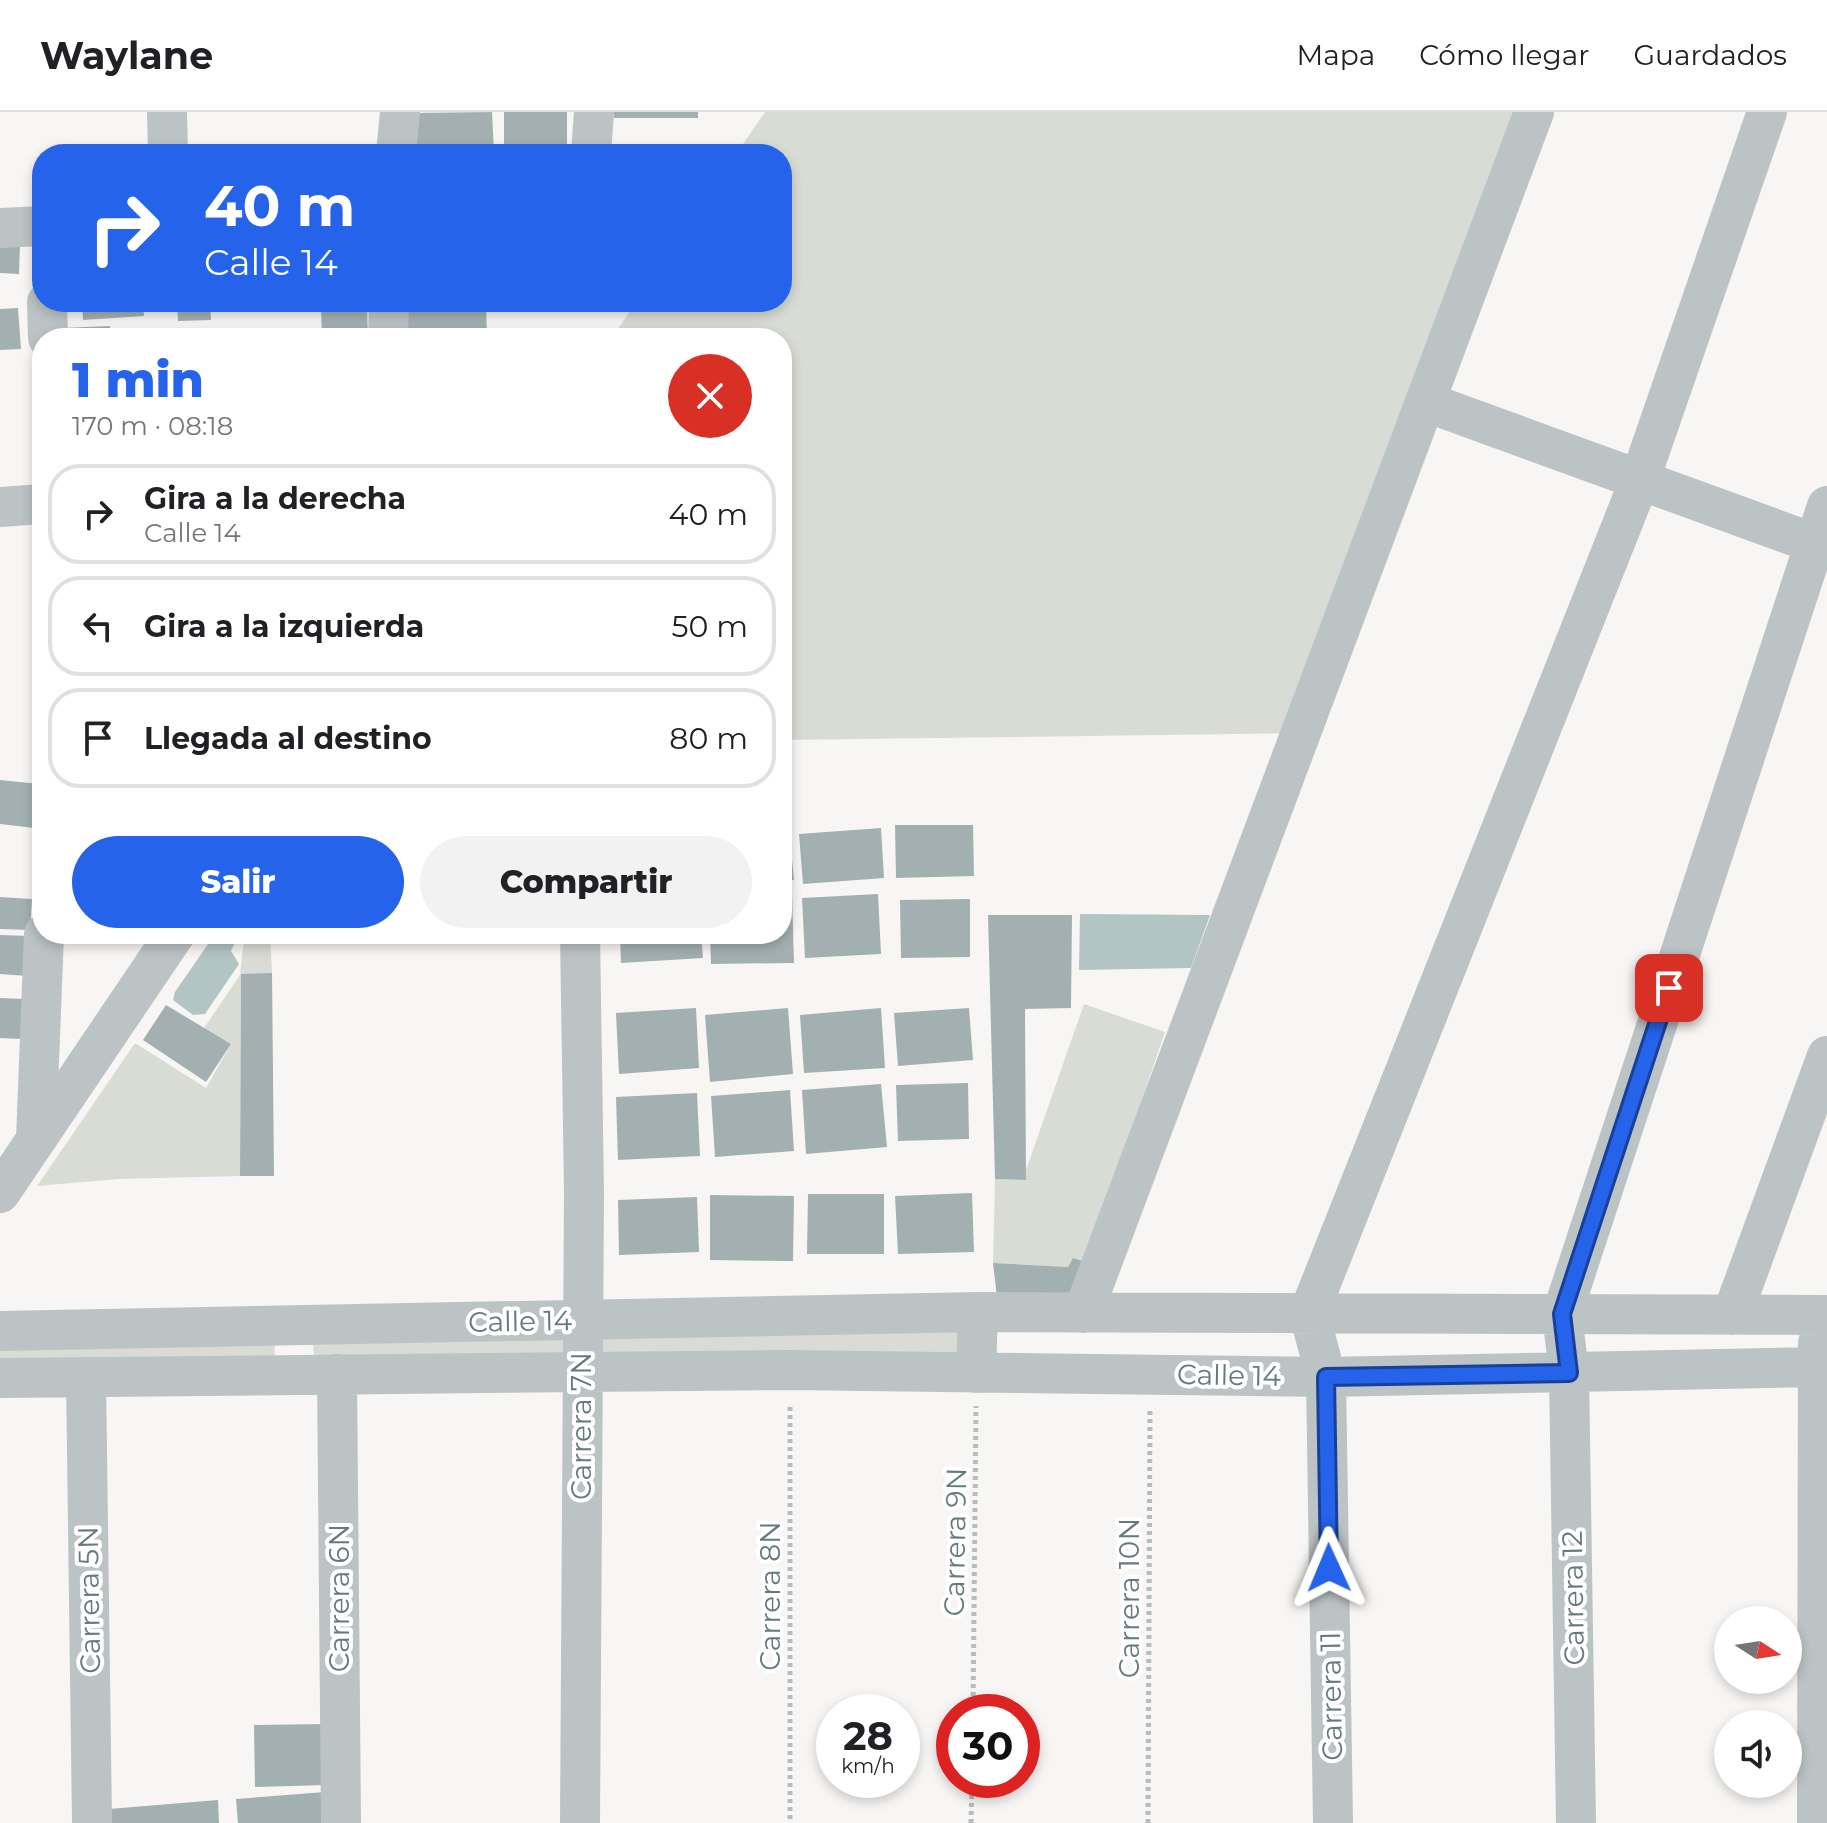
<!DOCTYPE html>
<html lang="es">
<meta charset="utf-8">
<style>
body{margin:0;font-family:Montserrat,sans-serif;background:#f2f2f2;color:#202124;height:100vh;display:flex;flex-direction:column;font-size:30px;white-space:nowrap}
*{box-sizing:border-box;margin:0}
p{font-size:26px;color:#757577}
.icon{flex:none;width:44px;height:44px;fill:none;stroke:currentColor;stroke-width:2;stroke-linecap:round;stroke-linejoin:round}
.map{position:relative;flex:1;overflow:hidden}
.drawer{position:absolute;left:32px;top:216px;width:760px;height:616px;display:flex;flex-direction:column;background:#fff;border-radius:32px;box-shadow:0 4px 12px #0003}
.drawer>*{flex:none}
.guide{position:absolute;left:32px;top:32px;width:760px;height:168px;border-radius:32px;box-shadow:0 4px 12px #0003;background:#2563eb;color:#fff;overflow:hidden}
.needle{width:52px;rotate:102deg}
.fabs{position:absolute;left:1714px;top:1494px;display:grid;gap:16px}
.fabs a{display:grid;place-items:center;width:88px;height:88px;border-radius:50%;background:#fff;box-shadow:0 4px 12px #0003;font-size:40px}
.speed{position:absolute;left:816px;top:1582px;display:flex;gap:16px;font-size:40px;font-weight:700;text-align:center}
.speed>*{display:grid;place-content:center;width:104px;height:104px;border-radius:50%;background:#fff;box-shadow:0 4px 12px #0003;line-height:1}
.speed small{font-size:20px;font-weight:400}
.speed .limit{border:12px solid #d22;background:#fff;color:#111}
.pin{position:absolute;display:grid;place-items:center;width:68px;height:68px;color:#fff;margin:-34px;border-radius:16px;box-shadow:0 4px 12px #0006}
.me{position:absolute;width:88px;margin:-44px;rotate:359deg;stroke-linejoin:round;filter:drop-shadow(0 0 6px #0008)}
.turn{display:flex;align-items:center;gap:28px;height:168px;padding:0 40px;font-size:36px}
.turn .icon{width:104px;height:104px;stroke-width:2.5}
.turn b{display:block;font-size:56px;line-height:68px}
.round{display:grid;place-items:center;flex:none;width:84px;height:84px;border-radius:42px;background:#f2f2f2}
.head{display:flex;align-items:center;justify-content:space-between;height:136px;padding:0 40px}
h1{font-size:48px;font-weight:800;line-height:60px;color:#2563eb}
.cta{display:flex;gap:16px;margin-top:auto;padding:16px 40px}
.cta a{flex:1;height:92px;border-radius:48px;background:#2563eb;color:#fff;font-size:32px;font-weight:800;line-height:92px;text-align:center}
.cta a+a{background:#f2f2f2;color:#202124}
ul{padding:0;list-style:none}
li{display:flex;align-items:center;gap:24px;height:100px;margin:0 16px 12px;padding:0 24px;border:4px solid #e0e0e0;border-radius:32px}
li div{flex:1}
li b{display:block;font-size:30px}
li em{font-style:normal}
header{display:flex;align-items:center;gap:48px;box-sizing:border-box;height:112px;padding:0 40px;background:#fff;border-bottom:2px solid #e0e0e0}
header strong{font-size:38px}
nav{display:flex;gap:44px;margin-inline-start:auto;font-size:28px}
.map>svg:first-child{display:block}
.green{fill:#d9dcd4}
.water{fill:#b2c4c3}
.building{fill:#a3b0b1}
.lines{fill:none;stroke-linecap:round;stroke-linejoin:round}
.path{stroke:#b7bcbd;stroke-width:5;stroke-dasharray:4 4;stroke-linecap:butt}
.minor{stroke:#bcc3c4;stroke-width:40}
.route-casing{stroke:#184099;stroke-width:20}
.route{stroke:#2563eb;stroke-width:14}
.labels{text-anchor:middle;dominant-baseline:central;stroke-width:8;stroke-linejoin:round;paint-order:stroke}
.street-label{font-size:28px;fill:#647a7d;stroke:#fff}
</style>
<header>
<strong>Waylane</strong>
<nav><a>Mapa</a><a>Cómo llegar</a><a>Guardados</a></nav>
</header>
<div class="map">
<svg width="1827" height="1711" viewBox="0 0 1827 1711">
<rect width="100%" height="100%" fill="#f7f6f4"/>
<!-- green -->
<path class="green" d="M 765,0 L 1540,0 L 1312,621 L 782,628 L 782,226 L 612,226 L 636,190 L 782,190 L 782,42 L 736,42 Z
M 252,822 L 270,822 L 272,861 L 241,863 L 240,1064 L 118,1067 L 37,1074 L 135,931 L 206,976 L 231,932 L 204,916 L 240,863 L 243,834 Z
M 1084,892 L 1165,920 L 1086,1150 L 1073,1146 L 1068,1155 L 993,1151 L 995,1067 L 1026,1068 L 1026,1058 Z
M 965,1219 L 966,1244 L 601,1241 L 601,1222 Z
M 568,1221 L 568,1245 L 314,1247 L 313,1227 Z
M 274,1225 L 275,1246 L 0,1250 L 0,1229 Z"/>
<!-- water -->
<path class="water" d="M 1080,802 L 1210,803 L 1191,856 L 1079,858 Z
M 215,822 L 239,822 L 231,839 L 239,852 L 205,902 L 193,903 L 173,888 L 175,880 Z"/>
<!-- building -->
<path class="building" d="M 492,0 L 494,40 L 414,42 L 413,1 Z
M 504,0 L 567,0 L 567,36 L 504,37 Z
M 614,0 L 698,0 L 698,6 L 614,6 Z
M 0,130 L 20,131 L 19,162 L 0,161 Z
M 82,190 L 143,190 L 144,204 L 83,208 Z
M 177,190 L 210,190 L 211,208 L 178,209 Z
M 406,190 L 486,190 L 487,226 L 407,226 Z
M 367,194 L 368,226 L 322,226 L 321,195 Z
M 18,196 L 21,237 L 0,238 L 0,197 Z
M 110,214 L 110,226 L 64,226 L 63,216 Z
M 0,668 L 39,672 L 34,716 L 0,712 Z
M 895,713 L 973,713 L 974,764 L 896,766 Z
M 789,716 L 794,768 L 782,769 L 782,717 Z
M 881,716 L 884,766 L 803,772 L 799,722 Z
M 782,780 L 792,780 L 794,851 L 711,852 L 710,822 L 782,822 Z
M 878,782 L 881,842 L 805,846 L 802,786 Z
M 0,785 L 32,787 L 30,818 L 0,817 Z
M 970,787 L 970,845 L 901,846 L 900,788 Z
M 988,803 L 1072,803 L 1071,896 L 1025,897 L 1026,1068 L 995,1067 Z
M 620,822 L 701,822 L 703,846 L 621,851 Z
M 0,823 L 30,824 L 28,864 L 0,862 Z
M 272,861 L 274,1064 L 240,1064 L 241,862 Z
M 0,886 L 25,887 L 22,927 L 0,926 Z
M 166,893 L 231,932 L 206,970 L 143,928 Z
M 696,896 L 699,956 L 619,962 L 616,901 Z
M 788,896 L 793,962 L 710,970 L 705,903 Z
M 881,896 L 885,956 L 804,961 L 800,903 Z
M 969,896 L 973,948 L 898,954 L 894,901 Z
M 968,971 L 969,1027 L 898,1029 L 896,973 Z
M 881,972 L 887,1035 L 806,1042 L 802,978 Z
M 790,978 L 794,1039 L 715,1045 L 711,984 Z
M 697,981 L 700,1044 L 618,1048 L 616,985 Z
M 972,1081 L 974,1140 L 898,1142 L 895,1084 Z
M 808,1082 L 884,1082 L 884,1142 L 807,1142 Z
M 710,1083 L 794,1084 L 793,1149 L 710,1148 Z
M 697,1085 L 699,1140 L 619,1143 L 618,1088 Z
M 1073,1146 L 1086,1150 L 1081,1181 L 997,1185 L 993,1151 L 1068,1155 Z
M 326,1612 L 327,1673 L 255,1675 L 254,1613 Z
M 325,1680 L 327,1711 L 238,1711 L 236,1687 Z
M 218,1688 L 219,1711 L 110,1711 L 109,1697 Z"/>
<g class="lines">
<!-- path -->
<path class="path" d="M 790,1295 L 790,1711
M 973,1600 L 976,1294
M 971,1711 L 972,1668
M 1148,1711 L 1150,1298"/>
<!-- minor -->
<path class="minor" d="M 167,0 L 168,42
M 396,42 L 400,0
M 591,42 L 594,0
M 0,116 L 42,114
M 47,190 L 48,226
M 388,226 L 389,190
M 1426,290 L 1827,436
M 0,395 L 42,392
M 36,1027 L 44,822
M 0,1081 L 175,822
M 978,1200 L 1827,1203
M 1083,1201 L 1534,0
M 1732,1203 L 1827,944
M 0,1219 L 978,1200 L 976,1261
M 337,1262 L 341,1711
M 86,1265 L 92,1711
M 0,1266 L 790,1258 L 1326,1265 L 1816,1255
M 580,1711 L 584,1080 L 580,822
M 1333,1711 L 1326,1265 L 1309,1201 L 1639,370 L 1767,0
M 1576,1711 L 1569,1261 L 1562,1202 L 1827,394
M 1817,1711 L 1818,1231"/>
</g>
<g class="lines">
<!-- route casing -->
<g class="route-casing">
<path id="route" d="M 1329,1456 L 1326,1265 L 1569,1261 L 1562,1202 L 1669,876"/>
</g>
<!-- route -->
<use href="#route" class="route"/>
</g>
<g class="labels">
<!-- street labels -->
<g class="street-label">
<text transform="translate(520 1209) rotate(-1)">Calle 14</text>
<text transform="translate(1229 1263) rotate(1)">Calle 14</text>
<text transform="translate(581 1314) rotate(-90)">Carrera 7N</text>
<text transform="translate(955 1430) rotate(-89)">Carrera 9N</text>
<text transform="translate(770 1484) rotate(-90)">Carrera 8N</text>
<text transform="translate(339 1486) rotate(-90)">Carrera 6N</text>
<text transform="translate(1129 1486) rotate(-90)">Carrera 10N</text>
<text transform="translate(1573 1486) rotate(-91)">Carrera 12</text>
<text transform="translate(89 1488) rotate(-91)">Carrera 5N</text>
<text transform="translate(1331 1584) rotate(-91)">Carrera 11</text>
</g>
</g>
</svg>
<div class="fabs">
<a><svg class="needle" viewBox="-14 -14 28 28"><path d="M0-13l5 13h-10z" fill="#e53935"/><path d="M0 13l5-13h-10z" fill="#757577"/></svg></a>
<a><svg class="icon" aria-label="sound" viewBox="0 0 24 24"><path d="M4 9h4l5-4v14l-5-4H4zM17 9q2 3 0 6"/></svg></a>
</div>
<div class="speed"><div>28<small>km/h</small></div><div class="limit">30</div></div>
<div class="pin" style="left:1669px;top:876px;background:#d93025"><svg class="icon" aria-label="arrive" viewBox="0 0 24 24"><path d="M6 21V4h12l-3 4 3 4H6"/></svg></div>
<svg class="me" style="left:1329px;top:1456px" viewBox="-20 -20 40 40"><path d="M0-17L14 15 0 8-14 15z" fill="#2563eb" stroke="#fff" stroke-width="4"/></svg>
<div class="guide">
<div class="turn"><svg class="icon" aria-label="right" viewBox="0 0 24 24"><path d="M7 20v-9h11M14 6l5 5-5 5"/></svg><div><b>40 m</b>Calle 14</div></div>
</div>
<section class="drawer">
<div class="head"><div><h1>1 min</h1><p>170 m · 08:18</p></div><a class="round" style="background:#d93025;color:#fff"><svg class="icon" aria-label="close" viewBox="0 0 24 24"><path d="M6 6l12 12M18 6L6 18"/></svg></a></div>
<ul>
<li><svg class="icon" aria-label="right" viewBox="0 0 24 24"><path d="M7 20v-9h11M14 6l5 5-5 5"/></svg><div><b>Gira a la derecha</b><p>Calle 14</p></div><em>40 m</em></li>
<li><svg class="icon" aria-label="left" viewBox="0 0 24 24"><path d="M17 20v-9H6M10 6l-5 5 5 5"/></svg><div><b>Gira a la izquierda</b></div><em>50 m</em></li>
<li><svg class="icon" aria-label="arrive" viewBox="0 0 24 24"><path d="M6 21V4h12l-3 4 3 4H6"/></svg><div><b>Llegada al destino</b></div><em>80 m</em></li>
</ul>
<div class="cta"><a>Salir</a><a>Compartir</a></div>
</section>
</div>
